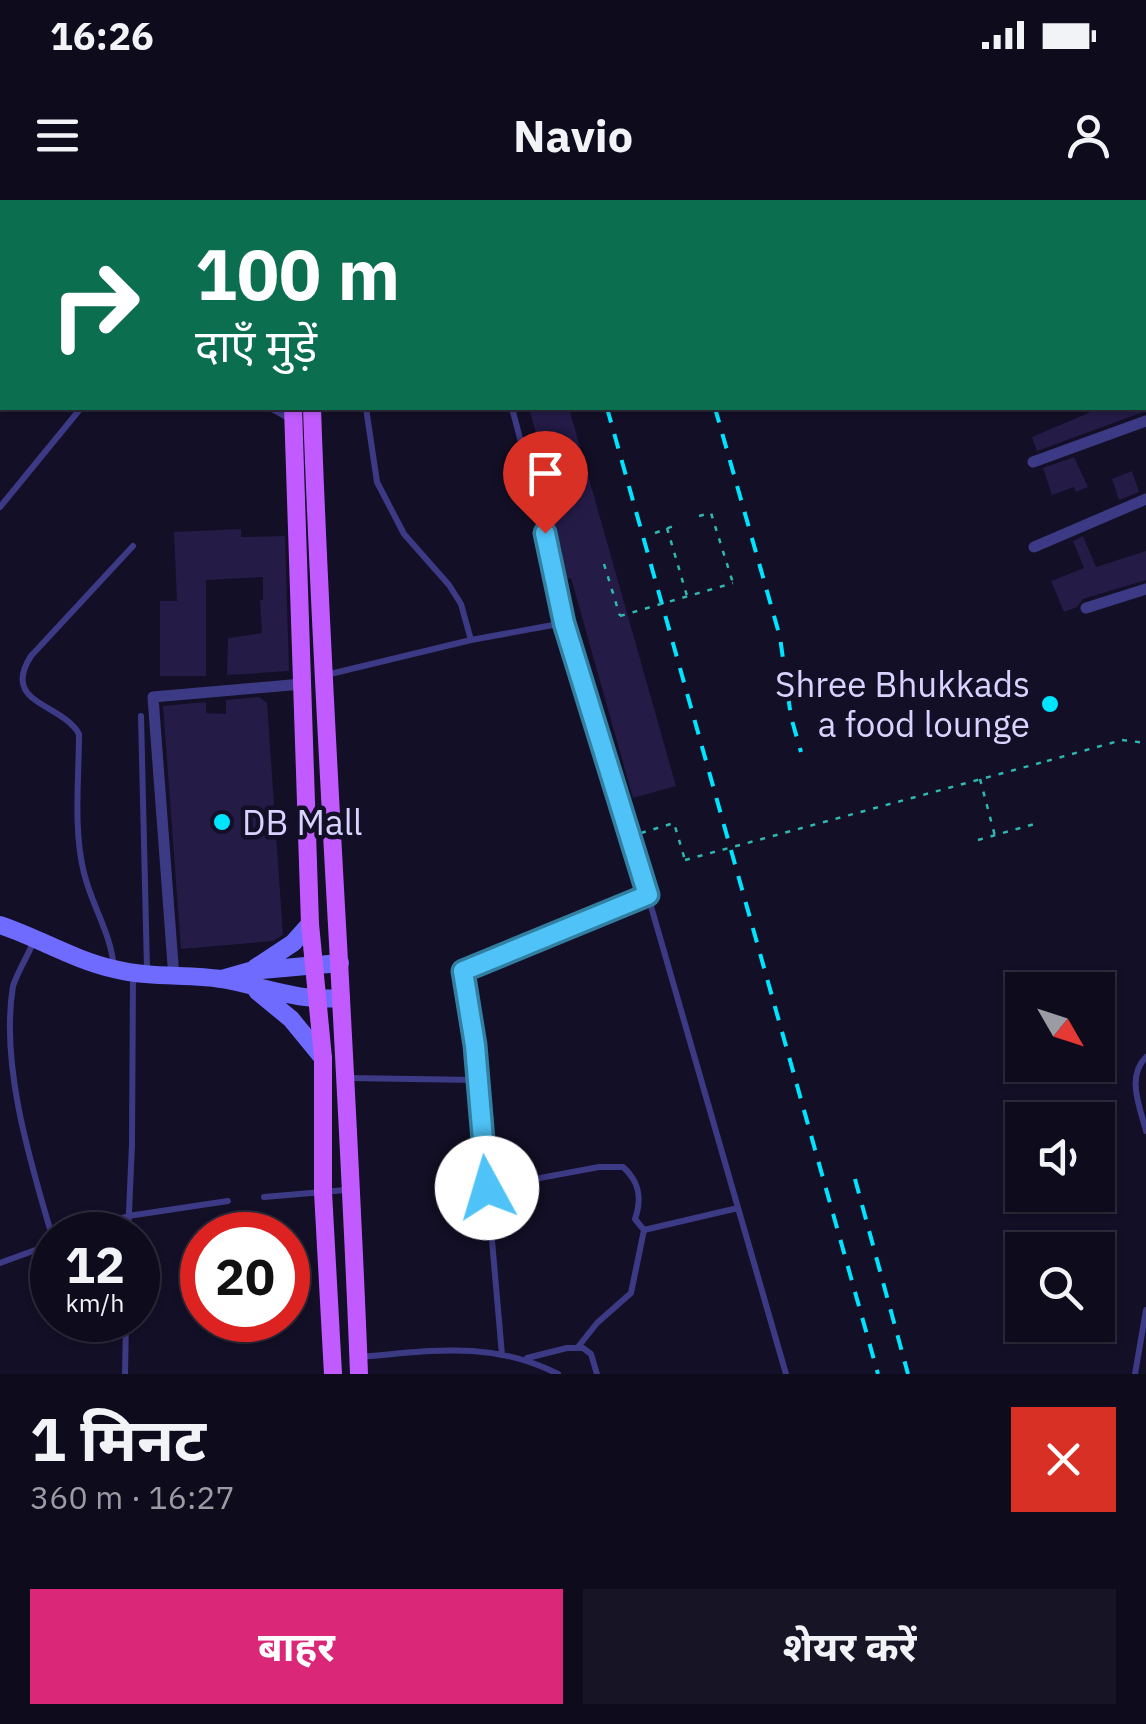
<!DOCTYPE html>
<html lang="hi">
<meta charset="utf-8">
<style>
body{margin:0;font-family:"IBM Plex Sans","Noto Sans Devanagari",sans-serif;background:#171425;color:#f1f3f6;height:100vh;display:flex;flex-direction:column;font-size:38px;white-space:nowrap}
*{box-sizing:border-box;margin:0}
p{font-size:32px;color:#9b9ba3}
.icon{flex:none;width:55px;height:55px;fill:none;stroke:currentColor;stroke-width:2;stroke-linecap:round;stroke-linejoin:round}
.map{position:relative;height:1174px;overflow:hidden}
.side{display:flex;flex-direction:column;background:#0e0b1c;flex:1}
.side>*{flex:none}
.hud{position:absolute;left:0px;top:0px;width:1148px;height:210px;box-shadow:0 2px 8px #0004,0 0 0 2px #2e2b3b;background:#0b6e4f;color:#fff;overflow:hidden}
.needle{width:65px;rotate:129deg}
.buttons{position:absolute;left:1005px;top:772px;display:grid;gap:20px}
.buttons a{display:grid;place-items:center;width:110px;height:110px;border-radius:0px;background:#0e0b1c;box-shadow:0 2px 8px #0004,0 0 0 2px #2e2b3b;font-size:50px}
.speed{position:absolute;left:30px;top:1012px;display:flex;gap:20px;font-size:50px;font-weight:700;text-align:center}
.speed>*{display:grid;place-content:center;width:130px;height:130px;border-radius:50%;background:#0e0b1c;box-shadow:0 2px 8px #0004,0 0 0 2px #2e2b3b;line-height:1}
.speed small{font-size:25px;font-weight:400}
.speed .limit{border:15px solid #d22;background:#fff;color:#111}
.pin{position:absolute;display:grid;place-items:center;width:85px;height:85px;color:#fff;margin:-102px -42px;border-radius:50% 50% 50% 0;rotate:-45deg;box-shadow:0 0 10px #0007}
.pin .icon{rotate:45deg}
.me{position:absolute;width:110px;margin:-55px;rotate:354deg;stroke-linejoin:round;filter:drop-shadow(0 0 8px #0008)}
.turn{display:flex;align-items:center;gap:35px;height:210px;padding:0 30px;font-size:45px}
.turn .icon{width:130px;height:130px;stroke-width:2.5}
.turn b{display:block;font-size:70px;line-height:85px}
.round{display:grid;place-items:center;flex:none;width:105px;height:105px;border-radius:0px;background:#171425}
.head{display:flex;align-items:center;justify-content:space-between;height:170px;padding:0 30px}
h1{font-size:60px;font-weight:700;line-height:75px}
.cta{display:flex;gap:20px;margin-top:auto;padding:20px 30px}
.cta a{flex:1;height:115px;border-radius:0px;background:#db2777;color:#fff;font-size:40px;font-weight:700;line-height:115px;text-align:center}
.cta a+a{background:#171425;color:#f1f3f6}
.status{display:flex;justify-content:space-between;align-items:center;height:70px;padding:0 50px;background:#0e0b1c;direction:ltr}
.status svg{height:28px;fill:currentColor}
header{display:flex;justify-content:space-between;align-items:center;height:130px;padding:0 30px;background:#0e0b1c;font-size:45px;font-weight:700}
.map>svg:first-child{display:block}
.building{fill:#241b47}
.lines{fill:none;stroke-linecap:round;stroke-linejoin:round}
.path{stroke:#2fb8b0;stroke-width:2.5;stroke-dasharray:5 8;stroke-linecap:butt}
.lane{stroke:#3d3a85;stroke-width:6}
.street{stroke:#3d3a85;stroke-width:11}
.secondary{stroke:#6f6bff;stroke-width:18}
.primary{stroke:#c25bff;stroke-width:18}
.rail{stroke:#00e5ff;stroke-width:4;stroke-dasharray:15 12;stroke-linecap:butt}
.path-bridge{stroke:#2fb8b0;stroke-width:2.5;stroke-dasharray:5 8;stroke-linecap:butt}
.route-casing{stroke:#337fa1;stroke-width:25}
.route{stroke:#4fc3f7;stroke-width:18}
.poi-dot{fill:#00e5ff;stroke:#130f26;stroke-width:4}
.labels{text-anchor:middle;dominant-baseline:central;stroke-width:9;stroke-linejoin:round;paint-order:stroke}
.poi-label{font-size:35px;fill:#d9d4ff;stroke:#130f26;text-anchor:end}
</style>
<div class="status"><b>16:26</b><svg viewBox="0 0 49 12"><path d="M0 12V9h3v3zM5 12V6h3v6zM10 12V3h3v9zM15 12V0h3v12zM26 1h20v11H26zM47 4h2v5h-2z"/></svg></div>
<header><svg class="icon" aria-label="menu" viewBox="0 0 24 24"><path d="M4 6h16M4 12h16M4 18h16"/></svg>Navio<svg class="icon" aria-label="person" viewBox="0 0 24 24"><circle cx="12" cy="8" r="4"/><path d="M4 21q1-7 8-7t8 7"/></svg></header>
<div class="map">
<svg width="1146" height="1174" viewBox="0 0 1146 1174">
<rect width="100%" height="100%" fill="#130f26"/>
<!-- building -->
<path class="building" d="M 529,208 L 569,208 L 676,586 L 633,598 L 571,378 L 562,380 L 557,353 L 562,352 L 542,281 L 549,279 Z
M 1100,208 L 1146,208 L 1146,211 L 1037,251 L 1032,237 Z
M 1074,257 L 1088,287 L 1076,292 L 1074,287 L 1052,295 L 1043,268 Z
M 1132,271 L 1139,292 L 1119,300 L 1112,279 Z
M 241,329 L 241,337 L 285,336 L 289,471 L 227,475 L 228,438 L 262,433 L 260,400 L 263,400 L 263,377 L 206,380 L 206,476 L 160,476 L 160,401 L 177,401 L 174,332 Z
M 1083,336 L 1096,367 L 1146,351 L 1146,380 L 1083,399 L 1077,407 L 1064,412 L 1051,381 L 1084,368 L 1073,341 Z
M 259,497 L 267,503 L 283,735 L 273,741 L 181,749 L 163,506 L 206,502 L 206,513 L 226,514 L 226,500 Z"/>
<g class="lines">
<!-- path -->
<path class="path" d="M 576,0 L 577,2
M 635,0 L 636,2
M 671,0 L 672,2
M 699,316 L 711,313 L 733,383
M 667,328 L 687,396
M 655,333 L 679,324
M 604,364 L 620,416
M 1047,561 L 1122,540 L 1146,543
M 980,579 L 995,636
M 641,633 L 674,623 L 685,660
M 978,640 L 1038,623"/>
<!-- lane -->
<path class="lane" d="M 24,0 L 24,2
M 439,0 L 441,2
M 710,0 L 710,2
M 742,0 L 742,2
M 235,2 L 237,0
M 1075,2 L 1078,0
M 0,43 L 2,45
M 270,208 L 288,218
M 366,208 L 377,282 L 404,334 L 449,385 L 461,404 L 471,440
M 512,208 L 545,333 L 564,423 L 631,637 L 786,1174
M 0,307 L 81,208
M 326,475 L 471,440 L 564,423
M 141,516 L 147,769
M 33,743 C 27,757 18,771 13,786 C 0,864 30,961 52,1036
M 114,768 C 111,733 92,706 84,673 C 73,629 79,579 79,534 C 62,503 0,504 31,456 L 133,346
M 1146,857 C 1126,877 1140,907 1146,931
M 347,878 L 476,880
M 487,988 L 599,967 L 623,967 C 640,982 642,999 635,1019 L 644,1030 L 738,1008
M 264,997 L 346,990
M 75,1035 L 128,1016 L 228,1001
M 128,1035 L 132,944 L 133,776
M 0,1063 L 52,1044
M 578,1147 L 597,1123 L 631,1093 L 644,1030
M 502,1155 L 475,845 L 463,771 L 648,695
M 360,1157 C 432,1151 491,1140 558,1174
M 527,1158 L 567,1148 L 583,1148 L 591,1154 L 597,1174
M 125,1174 L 126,1120
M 1135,1174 L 1146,1110"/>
<!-- street -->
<path class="street" d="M 1033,262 L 1146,221
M 1034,347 L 1146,299
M 1086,408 L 1146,389
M 174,778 L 153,497 L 302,484"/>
<!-- secondary -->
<path class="secondary" d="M 0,725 C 39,738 74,760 114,769 C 150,778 186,774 221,779 C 262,786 299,802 341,798
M 255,768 L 293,743 L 310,724
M 222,779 L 250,771 L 340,763
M 257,791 L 291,819 L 323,858"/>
<!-- primary -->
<path class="primary" d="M 286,0 L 287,2
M 310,2 L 310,0
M 293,208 L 310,724 L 323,858 L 323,992 L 333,1174
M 312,208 C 323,530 347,852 359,1174"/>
<!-- rail -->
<path class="rail" d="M 538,0 L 538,2
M 559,0 L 559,2
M 657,0 L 658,2
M 607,208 L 878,1174
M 715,208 L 780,437 L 791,517 L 801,552
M 855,979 L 908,1174"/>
<!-- path-bridge -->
<path class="path-bridge" d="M 620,416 L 733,383
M 685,660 L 1047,561"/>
</g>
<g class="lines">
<!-- route casing -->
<g class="route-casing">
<path id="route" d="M 487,988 L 475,845 L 463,771 L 648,695 L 564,423 L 545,333"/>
</g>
<!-- route -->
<use href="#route" class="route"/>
</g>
<!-- markers -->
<g class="poi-dot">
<circle cx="1050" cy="504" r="10"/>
<circle cx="222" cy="622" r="10"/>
</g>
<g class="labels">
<!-- poi labels -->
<g class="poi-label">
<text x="1030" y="484">Shree Bhukkads<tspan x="1030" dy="40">a food lounge</tspan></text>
<text x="242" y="622" text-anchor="start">DB Mall</text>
</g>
</g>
</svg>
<div class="buttons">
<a><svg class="needle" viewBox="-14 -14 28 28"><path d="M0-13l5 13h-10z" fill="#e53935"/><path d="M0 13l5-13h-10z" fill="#9b9ba3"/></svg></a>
<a><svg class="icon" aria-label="sound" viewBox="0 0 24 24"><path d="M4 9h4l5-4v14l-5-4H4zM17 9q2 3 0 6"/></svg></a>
<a><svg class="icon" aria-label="search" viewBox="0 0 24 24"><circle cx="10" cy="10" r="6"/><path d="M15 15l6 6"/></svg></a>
</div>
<div class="speed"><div>12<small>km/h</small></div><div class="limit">20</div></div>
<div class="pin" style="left:545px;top:333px;background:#d93025"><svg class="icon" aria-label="arrive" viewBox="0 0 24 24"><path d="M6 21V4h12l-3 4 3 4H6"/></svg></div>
<svg class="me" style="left:487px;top:988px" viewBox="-20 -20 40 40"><circle r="19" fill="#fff"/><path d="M0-13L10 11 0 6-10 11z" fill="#4fc3f7"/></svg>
<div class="hud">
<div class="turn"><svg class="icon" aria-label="right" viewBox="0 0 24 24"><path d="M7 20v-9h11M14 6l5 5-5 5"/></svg><div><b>100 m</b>दाएँ मुड़ें</div></div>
</div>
</div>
<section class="side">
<div class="head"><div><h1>1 मिनट</h1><p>360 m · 16:27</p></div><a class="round" style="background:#d93025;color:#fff"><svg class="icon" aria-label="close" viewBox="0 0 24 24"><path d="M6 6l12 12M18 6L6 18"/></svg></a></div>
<div class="cta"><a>बाहर</a><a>शेयर करें</a></div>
</section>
